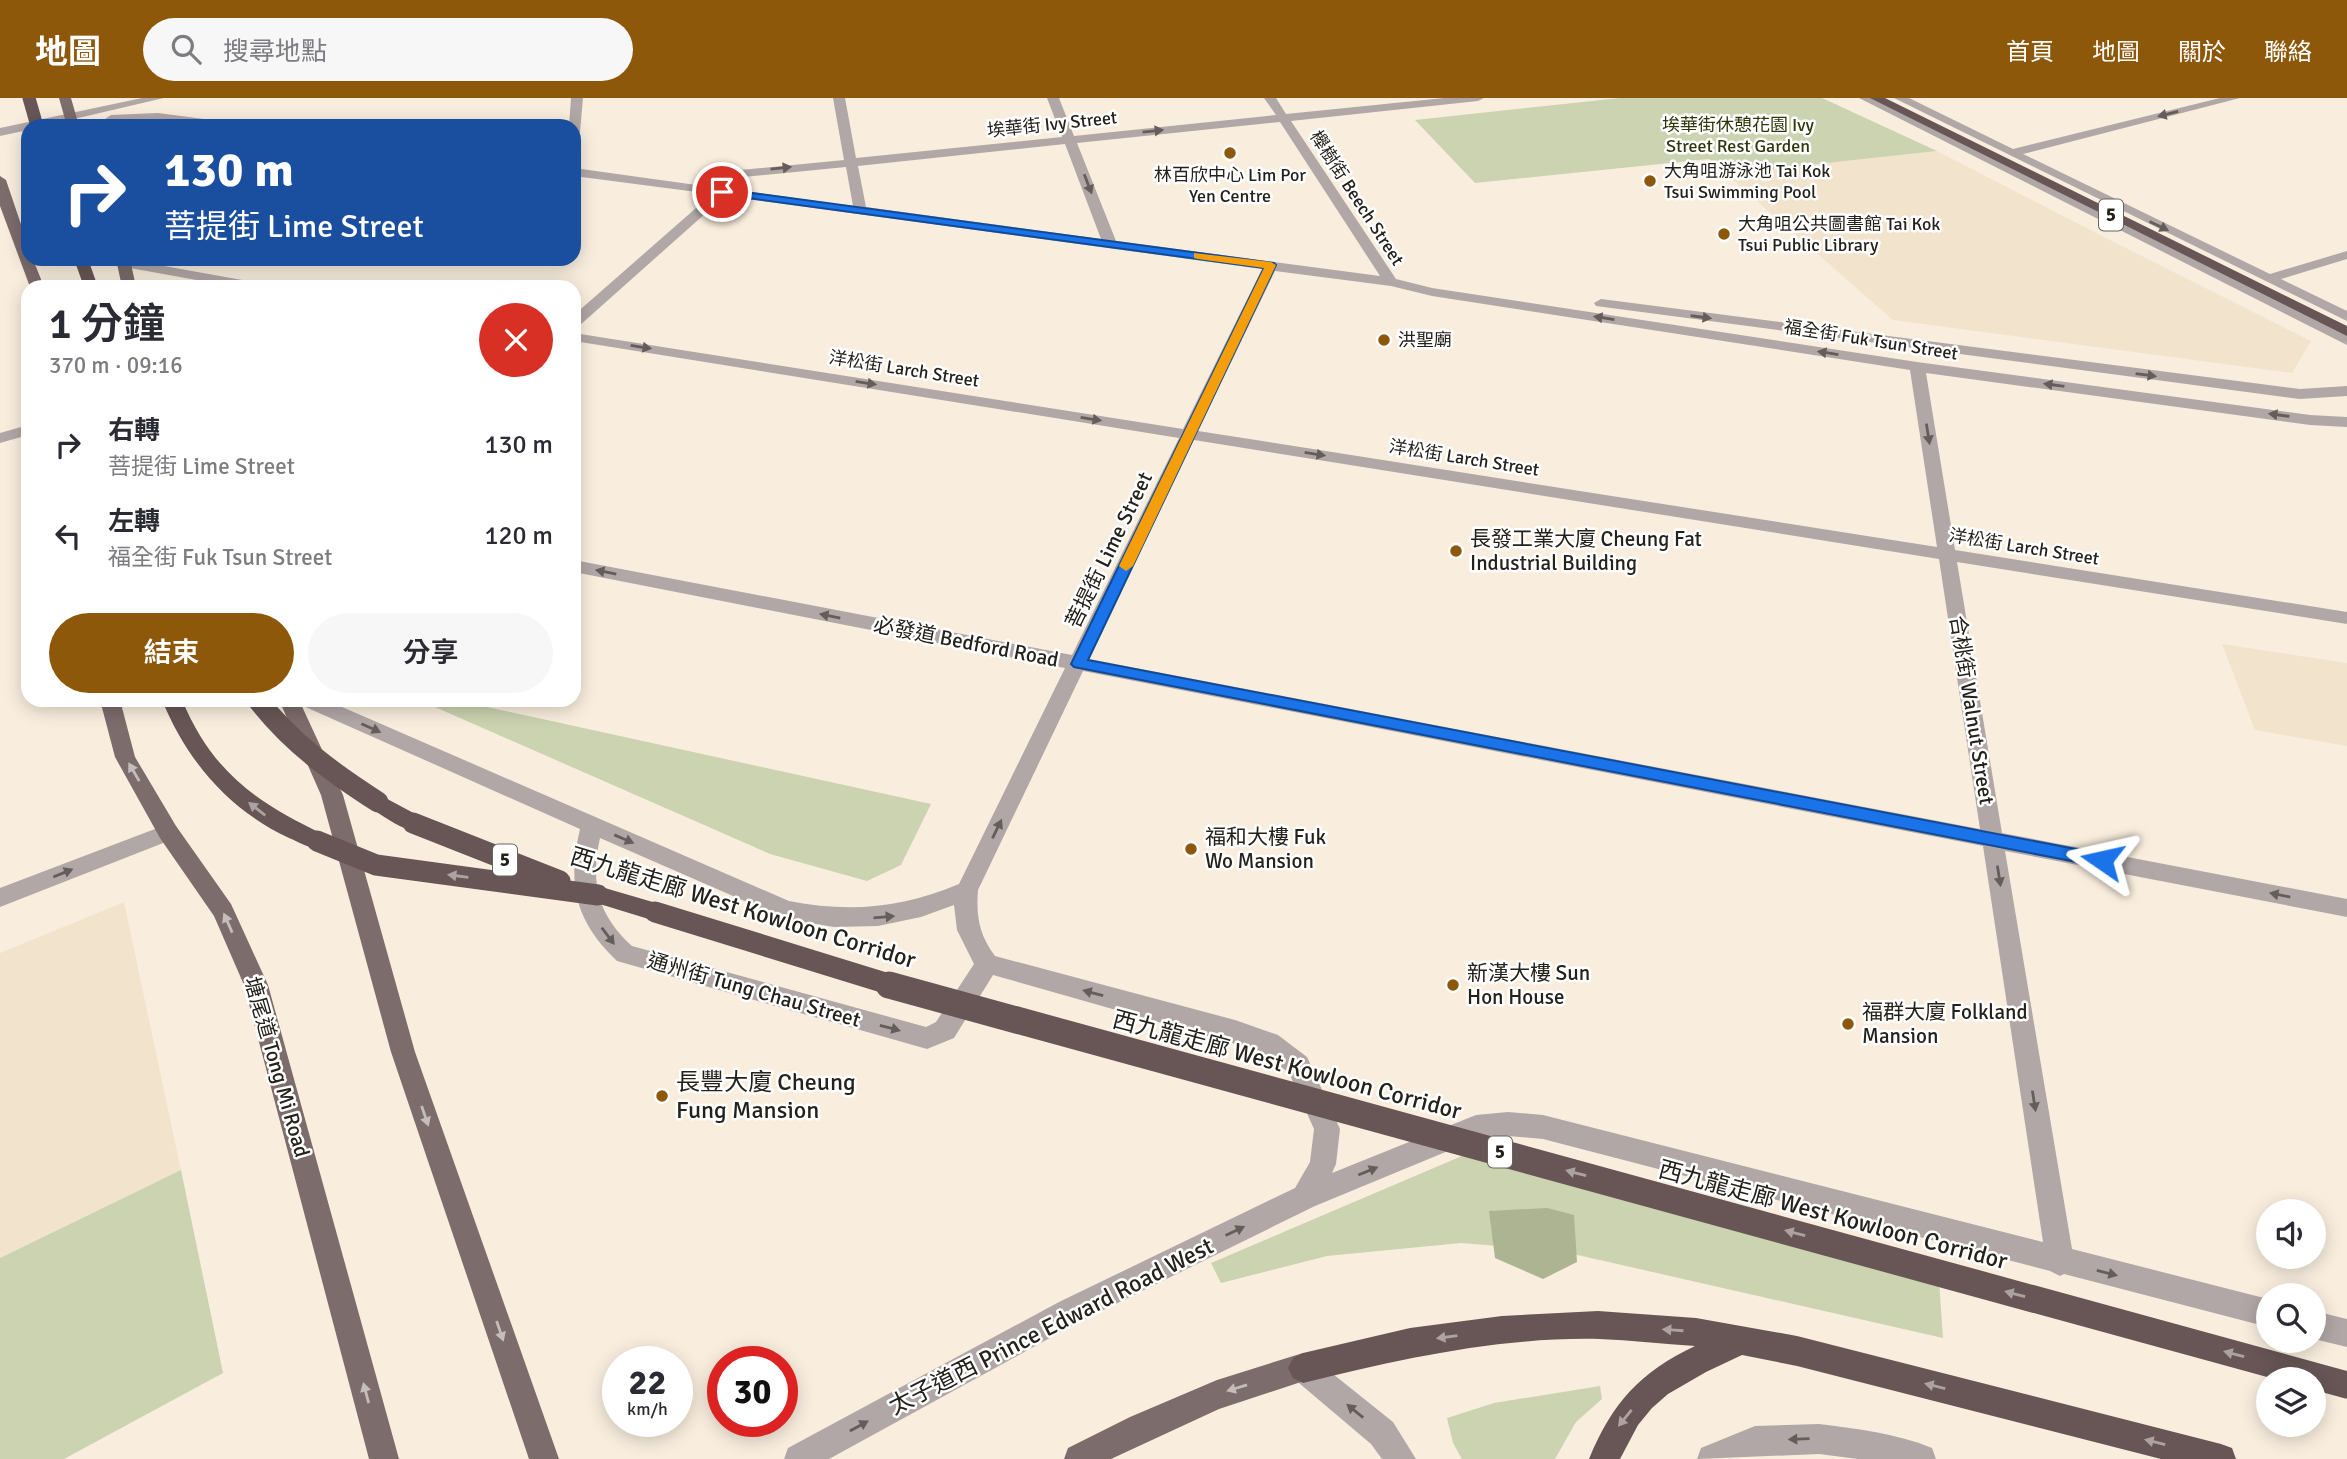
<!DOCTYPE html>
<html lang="zh-TW">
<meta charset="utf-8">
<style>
body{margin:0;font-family:Signika,"Noto Sans TC",sans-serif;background:#f7f7f7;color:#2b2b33;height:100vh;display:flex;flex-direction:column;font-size:26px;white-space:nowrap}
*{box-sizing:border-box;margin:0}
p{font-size:23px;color:#7c7c81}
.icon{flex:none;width:38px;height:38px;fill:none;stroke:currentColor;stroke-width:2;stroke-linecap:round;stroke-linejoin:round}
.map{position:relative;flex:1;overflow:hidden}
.drawer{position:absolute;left:21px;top:182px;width:560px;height:427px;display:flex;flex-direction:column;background:#fff;border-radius:21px;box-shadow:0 4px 18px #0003}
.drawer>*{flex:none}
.top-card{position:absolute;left:21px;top:21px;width:560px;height:147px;border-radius:21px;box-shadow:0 4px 18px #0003;background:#1a4fa0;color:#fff;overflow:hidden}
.fabs{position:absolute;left:2256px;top:1101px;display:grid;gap:14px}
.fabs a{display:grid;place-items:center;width:70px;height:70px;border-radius:50%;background:#fff;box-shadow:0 4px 18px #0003;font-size:35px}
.speed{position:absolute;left:602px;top:1248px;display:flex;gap:14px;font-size:35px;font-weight:700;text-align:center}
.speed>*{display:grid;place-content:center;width:91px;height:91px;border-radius:50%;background:#fff;box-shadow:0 4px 18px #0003;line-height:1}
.speed small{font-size:18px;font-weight:400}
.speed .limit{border:10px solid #d22;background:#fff;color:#111}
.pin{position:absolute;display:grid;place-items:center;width:60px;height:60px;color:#fff;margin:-30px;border:4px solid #fff;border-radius:50%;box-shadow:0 2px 7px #0007}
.me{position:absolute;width:77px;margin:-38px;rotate:281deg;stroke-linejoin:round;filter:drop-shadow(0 0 5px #0008)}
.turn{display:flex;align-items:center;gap:24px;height:147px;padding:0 28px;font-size:32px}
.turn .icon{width:91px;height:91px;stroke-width:2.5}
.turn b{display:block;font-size:49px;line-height:60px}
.round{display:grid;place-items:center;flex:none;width:74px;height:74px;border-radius:37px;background:#f7f7f7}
.summary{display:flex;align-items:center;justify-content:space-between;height:119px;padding:0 28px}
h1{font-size:42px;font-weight:600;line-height:52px}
.action{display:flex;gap:14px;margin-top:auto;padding:14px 28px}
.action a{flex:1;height:80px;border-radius:42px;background:#8e580b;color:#fff;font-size:28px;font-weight:600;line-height:80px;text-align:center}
.action a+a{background:#f7f7f7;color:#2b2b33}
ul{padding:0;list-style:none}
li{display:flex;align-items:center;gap:21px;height:91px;padding:0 28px}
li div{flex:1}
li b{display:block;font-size:26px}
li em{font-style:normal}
header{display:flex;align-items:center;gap:42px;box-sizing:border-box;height:98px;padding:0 35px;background:#8e580b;color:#fff}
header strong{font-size:33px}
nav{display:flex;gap:38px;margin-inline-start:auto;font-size:24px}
.search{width:490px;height:63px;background:#f7f7f7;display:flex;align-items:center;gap:18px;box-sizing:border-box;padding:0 24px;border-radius:38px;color:#7c7c81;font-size:26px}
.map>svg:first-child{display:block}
.built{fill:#f2e3cd}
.green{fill:#cbd3b0}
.forest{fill:#acb491}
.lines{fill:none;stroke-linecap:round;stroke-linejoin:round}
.minor{fill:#b1a7a7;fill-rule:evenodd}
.major{fill:#7c6c6b;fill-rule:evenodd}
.highway{fill:#685656;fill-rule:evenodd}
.highway-bridge-far2{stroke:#685656;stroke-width:13}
.highway-bridge-far1{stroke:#685656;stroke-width:21}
.highway-bridge{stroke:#685656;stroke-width:27}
.oneway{fill:#645d5a}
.oneway2{fill:#c4bdbc}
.oneway3{fill:#aca2a2}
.route{fill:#1a73e8;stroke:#114b97;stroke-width:2}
.slow{fill:#f59e0b}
.poi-dot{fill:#8e580b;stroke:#fff;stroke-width:2.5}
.labels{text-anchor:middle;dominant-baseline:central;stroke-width:5;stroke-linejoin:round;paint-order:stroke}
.far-street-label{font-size:18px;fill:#25211b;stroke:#fff}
.far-park-label{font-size:18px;fill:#30370c;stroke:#fff}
.far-poi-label{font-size:18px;fill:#25211b;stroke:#fff;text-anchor:start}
.shield{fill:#fff;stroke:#66645f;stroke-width:2}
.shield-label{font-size:19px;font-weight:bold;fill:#25211b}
.poi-label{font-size:21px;fill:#25211b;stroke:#fff;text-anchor:start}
.street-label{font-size:21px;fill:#25211b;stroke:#fff}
.near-street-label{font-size:24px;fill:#25211b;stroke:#fff}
.near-poi-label{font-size:24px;fill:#25211b;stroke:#fff;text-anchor:start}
</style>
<header>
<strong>地圖</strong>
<div class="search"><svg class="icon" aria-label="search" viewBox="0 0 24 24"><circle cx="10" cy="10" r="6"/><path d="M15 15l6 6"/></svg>搜尋地點</div>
<nav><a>首頁</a><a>地圖</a><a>關於</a><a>聯絡</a></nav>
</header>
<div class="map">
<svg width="2347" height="1361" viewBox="0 0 2347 1361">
<rect width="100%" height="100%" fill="#f9eede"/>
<!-- built -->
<path class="built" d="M 1937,53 L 2106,140 L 2311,243 L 2292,275 L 1893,222 L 1726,76 Z
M 2222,546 L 2347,565 L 2347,648 L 2255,632 Z
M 124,804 L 181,1072 L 0,1160 L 0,855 Z"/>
<!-- green -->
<path class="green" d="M 1620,0 L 1822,0 L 1937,53 L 1726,76 L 1709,61 L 1475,85 L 1415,22 Z
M 419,602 L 455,602 L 931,706 L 901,767 L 867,783 L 770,756 Z
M 1483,1049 L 1938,1168 L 1943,1240 L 1560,1153 L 1461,1145 L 1327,1158 L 1221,1185 L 1211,1165 Z
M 181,1072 L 223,1275 L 64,1361 L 0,1361 L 0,1160 Z
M 1600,1288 L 1602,1301 L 1576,1324 L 1555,1361 L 1462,1361 L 1453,1345 L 1447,1320 L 1494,1305 Z"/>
<!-- forest -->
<path class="forest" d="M 1547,1110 L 1574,1117 L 1577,1164 L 1543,1181 L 1495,1160 L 1489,1113 Z"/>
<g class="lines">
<!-- minor -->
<path class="minor" d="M 142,0 L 164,0 L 44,28 L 28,28 L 28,32 L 0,38 L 0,30 Z
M 571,0 L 583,0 L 580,34 L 574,38 L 574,28 L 569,28 Z
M 833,0 L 845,0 L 856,60 L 1062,39 L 1047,0 L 1059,0 L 1074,38 L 1276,17 L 1264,0 L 1276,0 L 1286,16 L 1444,0 L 1484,0 L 1478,3 L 1291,23 L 1396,181 L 1432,190 L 1917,264 L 2310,317 L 2347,319 L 2347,329 L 2310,327 L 1926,275 L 1955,452 L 2347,514 L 2347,526 L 1957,464 L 2002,735 L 2347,801 L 2347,819 L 2005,753 L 2072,1151 L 2268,1201 L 2268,1229 L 2064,1176 L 2060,1178 L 2050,1173 L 1543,1041 L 1508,1038 L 1477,1041 L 1315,1108 L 1079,1224 L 829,1361 L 784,1361 L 788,1350 L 1059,1204 L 1295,1090 L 1310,1064 L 1314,1031 L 1289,975 L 1260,953 L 993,877 L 954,940 L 927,951 L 617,863 C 575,823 567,786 580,731 L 301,607 L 298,602 L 326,602 L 789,803 C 850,815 902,810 959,786 L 1065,570 L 574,474 L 574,462 L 1072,557 L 1179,340 L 574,243 L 574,235 L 1183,331 L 1262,171 L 725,98 L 579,228 L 574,229 L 574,217 L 712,96 L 574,78 L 574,70 L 718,90 L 723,80 L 740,72 L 844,62 ZM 1280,24 L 1380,178 L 1116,143 L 1077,45 ZM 1065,46 L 1101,141 L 866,109 L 858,68 ZM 846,69 L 853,108 L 730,91 L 732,85 L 743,79 ZM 1275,173 L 1391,188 L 1432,198 L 1910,272 L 1937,449 L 1198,333 ZM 1194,342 L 1939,461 L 1980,731 L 1089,561 ZM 1083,573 L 1983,748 L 2043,1144 L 1543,1017 L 1508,1014 L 1476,1017 L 1332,1075 L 1336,1066 L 1340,1031 L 1307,959 L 1278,937 L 1235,922 L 995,858 C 979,837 976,818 978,792 ZM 600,740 L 786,821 L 834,829 L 878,828 L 921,819 L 954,807 L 957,832 L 974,866 L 936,924 L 926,929 L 632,848 C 598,817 590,785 600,740 Z
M 1859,0 L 1874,0 L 2347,237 L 2347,247 Z
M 1894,0 L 1909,0 L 2013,51 L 2220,0 L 2240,0 L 2023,56 L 2270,176 L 2347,153 L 2347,161 L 2281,181 L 2347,213 L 2347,223 Z
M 158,15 L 227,24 L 233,28 L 200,28 L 158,23 L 111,25 L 105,21 L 111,17 Z
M 125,161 L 259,185 L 266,189 L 235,189 L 119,168 L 119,162 Z
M 1601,201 L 2300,291 L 2347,288 L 2347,298 L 2300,301 L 1596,208 L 1594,205 Z
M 28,327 L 28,337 L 0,345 L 0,335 Z
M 168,726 L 176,728 L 179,734 L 176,740 L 0,809 L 0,790 Z
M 2314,1213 L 2347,1221 L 2347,1249 L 2314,1241 Z
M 1303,1255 L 1313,1260 L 1393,1324 L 1416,1361 L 1382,1361 L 1371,1346 L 1293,1280 L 1288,1270 L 1293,1260 Z
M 1819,1326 C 1857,1331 1896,1335 1932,1350 L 1936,1361 L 1858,1361 L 1819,1356 L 1697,1361 L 1701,1350 L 1755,1328 Z"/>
<!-- major -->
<path class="major" d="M 59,0 L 71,0 L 79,28 L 67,28 Z
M 0,78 L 6,82 L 28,147 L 28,161 L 33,161 L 44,189 L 30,189 L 0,108 Z
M 116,161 L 130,161 L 136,189 L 122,189 Z
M 100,602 L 120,602 L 135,659 L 176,728 L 231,806 L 268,887 L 399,1361 L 369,1361 L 244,887 L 214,818 L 160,740 L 115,659 Z
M 279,602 L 299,602 L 343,697 L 415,954 L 559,1361 L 529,1361 L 391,954 L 321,697 Z
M 1303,1255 L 1313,1260 L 1318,1270 L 1313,1280 L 1219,1311 L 1111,1361 L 1064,1361 L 1068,1350 L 1130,1319 L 1217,1282 Z"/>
<!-- highway -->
<path class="highway" d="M 1870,0 L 1885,0 L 2347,228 L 2347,238 Z
M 74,161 L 88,161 L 98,189 L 84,189 Z
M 162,602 L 182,602 C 213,675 256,704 325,737 L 328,743 L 325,749 C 312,753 301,745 289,740 C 229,712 187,663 162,602 Z
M 378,696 L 421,719 L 424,725 L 421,731 C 404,736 385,718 370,710 L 367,704 L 370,698 Z
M 598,788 L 663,807 L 666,814 L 663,821 L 655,823 L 590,803 L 587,797 L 590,791 Z
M 1598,1213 L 1696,1220 L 1797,1238 L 2221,1346 L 2232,1350 L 2236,1361 L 2161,1361 L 1797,1268 L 1742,1257 L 1706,1274 L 1668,1296 L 1652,1310 L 1638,1327 L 1620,1361 L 1589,1361 C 1612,1305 1640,1274 1695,1248 C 1663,1246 1631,1242 1599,1241 C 1498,1239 1400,1261 1303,1285 L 1293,1280 L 1288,1270 L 1293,1260 L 1303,1255 L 1410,1230 L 1502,1218 Z"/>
<!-- highway-bridge-far2 -->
<path class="highway-bridge-far2" d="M 29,0 L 37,28"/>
<!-- highway-bridge-far1 -->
<path class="highway-bridge-far1" d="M 258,602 C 291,645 333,675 378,704
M 413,725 L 560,783
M 317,743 L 376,767 L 598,797
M 655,814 L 895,888"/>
<!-- highway-bridge -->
<path class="highway-bridge" d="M 889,887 L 2347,1287"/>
</g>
<!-- one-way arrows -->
<defs><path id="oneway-solid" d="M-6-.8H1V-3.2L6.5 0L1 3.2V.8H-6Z" transform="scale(1.75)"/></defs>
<g class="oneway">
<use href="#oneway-solid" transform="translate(2168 16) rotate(166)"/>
<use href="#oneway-solid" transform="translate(1153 33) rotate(-6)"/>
<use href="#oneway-solid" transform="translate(781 70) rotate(-6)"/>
<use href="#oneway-solid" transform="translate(1088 86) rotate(69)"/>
<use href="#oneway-solid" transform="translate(2159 128) rotate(26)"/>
<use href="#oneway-solid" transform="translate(1701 219) rotate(8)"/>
<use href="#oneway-solid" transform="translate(1604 220) rotate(-171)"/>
<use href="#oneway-solid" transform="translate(641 249) rotate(9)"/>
<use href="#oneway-solid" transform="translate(1828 255) rotate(-171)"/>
<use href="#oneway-solid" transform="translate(2146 277) rotate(7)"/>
<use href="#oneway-solid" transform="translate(866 285) rotate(9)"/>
<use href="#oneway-solid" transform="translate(2054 287) rotate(-172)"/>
<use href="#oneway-solid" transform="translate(2279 317) rotate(-172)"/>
<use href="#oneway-solid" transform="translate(1091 321) rotate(9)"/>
<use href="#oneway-solid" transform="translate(1928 336) rotate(81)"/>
<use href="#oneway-solid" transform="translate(1315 356) rotate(9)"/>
<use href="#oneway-solid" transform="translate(606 474) rotate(-169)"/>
<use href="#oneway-solid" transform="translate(830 518) rotate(-169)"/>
<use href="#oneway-solid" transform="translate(371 630) rotate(24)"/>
<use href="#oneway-solid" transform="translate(997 731) rotate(-64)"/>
<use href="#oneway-solid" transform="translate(624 741) rotate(23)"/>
<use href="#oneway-solid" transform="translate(63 775) rotate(-22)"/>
<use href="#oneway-solid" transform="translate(1999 778) rotate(81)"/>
<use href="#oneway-solid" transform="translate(2280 797) rotate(-169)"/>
<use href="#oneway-solid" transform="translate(884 819) rotate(-5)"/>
<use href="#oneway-solid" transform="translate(608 838) rotate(53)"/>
<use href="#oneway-solid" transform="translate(1093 895) rotate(-165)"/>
<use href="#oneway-solid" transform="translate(890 930) rotate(15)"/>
<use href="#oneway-solid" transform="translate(2034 1003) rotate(81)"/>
<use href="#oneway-solid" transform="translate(1368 1073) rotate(-22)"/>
<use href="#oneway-solid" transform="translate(1235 1133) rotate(-26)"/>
<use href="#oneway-solid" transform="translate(2107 1175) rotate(14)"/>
<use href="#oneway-solid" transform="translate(1355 1313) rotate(-141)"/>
<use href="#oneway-solid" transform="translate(859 1328) rotate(-29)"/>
<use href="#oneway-solid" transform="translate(1799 1341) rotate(178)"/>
</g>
<g class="oneway2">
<use href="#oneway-solid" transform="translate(134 674) rotate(-120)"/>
<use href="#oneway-solid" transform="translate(228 825) rotate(-114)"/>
<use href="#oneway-solid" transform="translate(425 1018) rotate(71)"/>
<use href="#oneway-solid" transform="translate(500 1233) rotate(71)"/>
<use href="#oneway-solid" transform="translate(1237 1290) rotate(163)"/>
<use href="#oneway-solid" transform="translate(366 1295) rotate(-105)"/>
</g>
<g class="oneway3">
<use href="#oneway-solid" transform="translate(257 711) rotate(-142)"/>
<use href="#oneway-solid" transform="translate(458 778) rotate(-172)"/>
<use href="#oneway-solid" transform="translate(1576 1075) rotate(-165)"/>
<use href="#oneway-solid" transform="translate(1795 1135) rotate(-165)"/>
<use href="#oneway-solid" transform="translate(2015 1196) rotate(-165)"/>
<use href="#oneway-solid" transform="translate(1673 1232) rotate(-176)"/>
<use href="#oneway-solid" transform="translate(1447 1239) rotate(172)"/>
<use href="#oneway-solid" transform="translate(2234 1256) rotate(-165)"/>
<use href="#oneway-solid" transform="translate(1935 1288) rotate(-166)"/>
<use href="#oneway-solid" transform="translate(1625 1320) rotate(129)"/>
<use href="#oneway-solid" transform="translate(2155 1344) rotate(-166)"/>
</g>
<!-- route -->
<path class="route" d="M 722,91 L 1274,165 L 1276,167 L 1088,562 L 2102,756 L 2108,758 L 2110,762 L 2108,767 L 2102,769 L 1074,569 L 1071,566 L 1264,170 L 718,96 L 718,92 Z"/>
<!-- slow -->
<path class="slow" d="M 1194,155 L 1271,164 L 1276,167 L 1133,468 L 1126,473 L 1119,468 L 1264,170 L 1198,161 L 1194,160 Z"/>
<!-- markers -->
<g class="poi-dot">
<circle cx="1230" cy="55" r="7"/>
<circle cx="1650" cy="83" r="7"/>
<circle cx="1724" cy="136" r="7"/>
<circle cx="1384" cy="242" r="7"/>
<circle cx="1456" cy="453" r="7"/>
<circle cx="1191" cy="751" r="7"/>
<circle cx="1453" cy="887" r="7"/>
<circle cx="1848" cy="926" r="7"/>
<circle cx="662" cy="998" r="7"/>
</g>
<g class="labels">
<!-- far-street labels -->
<g class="far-street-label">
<text transform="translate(1052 26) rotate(-6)">埃華街 Ivy Street</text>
<text transform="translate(1357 100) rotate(57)">櫸樹街 Beech Street</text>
<text transform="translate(1871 242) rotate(9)">福全街 Fuk Tsun Street</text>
<text transform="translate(904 271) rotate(9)">洋松街 Larch Street</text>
<text transform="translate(1464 360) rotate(9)">洋松街 Larch Street</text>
<text transform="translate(2024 449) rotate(9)">洋松街 Larch Street</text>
</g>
<!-- far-park labels -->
<g class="far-park-label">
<text x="1738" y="27">埃華街休憩花園 Ivy<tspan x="1738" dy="21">Street Rest Garden</tspan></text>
</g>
<!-- far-poi labels -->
<g class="far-poi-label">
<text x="1664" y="73">大角咀游泳池 Tai Kok<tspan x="1664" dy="21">Tsui Swimming Pool</tspan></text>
<text x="1230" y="77" text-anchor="middle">林百欣中心 Lim Por<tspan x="1230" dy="21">Yen Centre</tspan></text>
<text x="1738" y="126">大角咀公共圖書館 Tai Kok<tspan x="1738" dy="21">Tsui Public Library</tspan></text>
<text x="1398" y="242">洪聖廟</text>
</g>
<!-- shield labels -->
<g class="shield">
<rect x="2099" y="101.5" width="24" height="31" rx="5"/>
<rect x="493" y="746.5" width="24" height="31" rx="5"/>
<rect x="1488" y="1038.5" width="24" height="31" rx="5"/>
</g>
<g class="shield-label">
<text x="2111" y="117">5</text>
<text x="505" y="762">5</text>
<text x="1500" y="1054">5</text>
</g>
<!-- poi labels -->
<g class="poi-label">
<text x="1470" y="441">長發工業大廈 Cheung Fat<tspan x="1470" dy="24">Industrial Building</tspan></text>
<text x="1205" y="739">福和大樓 Fuk<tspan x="1205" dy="24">Wo Mansion</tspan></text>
<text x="1467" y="875">新漢大樓 Sun<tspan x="1467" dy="24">Hon House</tspan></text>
<text x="1862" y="914">福群大廈 Folkland<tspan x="1862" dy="24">Mansion</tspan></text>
</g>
<!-- street labels -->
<g class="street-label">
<text transform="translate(1109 452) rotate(-64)">菩提街 Lime Street</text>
<text transform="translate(966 544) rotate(11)">必發道 Bedford Road</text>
<text transform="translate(1972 612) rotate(81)">合桃街 Walnut Street</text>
<text transform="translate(754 892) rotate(16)">通州街 Tung Chau Street</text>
<text transform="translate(277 969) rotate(74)">塘尾道 Tong Mi Road</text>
</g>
<!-- near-street labels -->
<g class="near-street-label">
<text transform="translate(743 810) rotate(17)">西九龍走廊 West Kowloon Corridor</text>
<text transform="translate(1287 967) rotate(15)">西九龍走廊 West Kowloon Corridor</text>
<text transform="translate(1833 1117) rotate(15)">西九龍走廊 West Kowloon Corridor</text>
<text transform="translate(1051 1228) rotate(-27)">太子道西 Prince Edward Road West</text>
</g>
<!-- near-poi labels -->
<g class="near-poi-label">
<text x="676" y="984">長豐大廈 Cheung<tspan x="676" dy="28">Fung Mansion</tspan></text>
</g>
</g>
</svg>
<div class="fabs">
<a><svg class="icon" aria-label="sound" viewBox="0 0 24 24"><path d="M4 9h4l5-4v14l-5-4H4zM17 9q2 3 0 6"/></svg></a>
<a><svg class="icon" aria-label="search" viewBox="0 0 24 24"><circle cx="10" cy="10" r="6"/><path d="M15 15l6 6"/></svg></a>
<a><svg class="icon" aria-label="layers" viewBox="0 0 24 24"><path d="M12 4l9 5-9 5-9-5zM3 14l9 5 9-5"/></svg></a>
</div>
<div class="speed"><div>22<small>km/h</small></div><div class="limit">30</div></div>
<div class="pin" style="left:722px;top:94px;background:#d93025"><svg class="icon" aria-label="arrive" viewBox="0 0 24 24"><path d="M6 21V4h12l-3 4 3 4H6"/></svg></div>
<svg class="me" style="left:2102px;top:762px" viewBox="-20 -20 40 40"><path d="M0-17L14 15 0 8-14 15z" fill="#1a73e8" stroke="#fff" stroke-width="4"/></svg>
<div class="top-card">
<div class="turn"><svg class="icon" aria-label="right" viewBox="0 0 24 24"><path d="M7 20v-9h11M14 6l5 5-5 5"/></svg><div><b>130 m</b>菩提街 Lime Street</div></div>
</div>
<section class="drawer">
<div class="summary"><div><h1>1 分鐘</h1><p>370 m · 09:16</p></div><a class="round" style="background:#d93025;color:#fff"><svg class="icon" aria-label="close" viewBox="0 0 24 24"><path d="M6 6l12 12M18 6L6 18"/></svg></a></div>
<ul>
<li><svg class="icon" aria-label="right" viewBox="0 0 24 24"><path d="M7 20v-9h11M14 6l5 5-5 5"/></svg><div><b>右轉</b><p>菩提街 Lime Street</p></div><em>130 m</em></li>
<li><svg class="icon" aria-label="left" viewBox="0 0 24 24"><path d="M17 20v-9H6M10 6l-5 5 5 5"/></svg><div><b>左轉</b><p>福全街 Fuk Tsun Street</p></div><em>120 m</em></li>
</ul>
<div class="action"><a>結束</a><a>分享</a></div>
</section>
</div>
